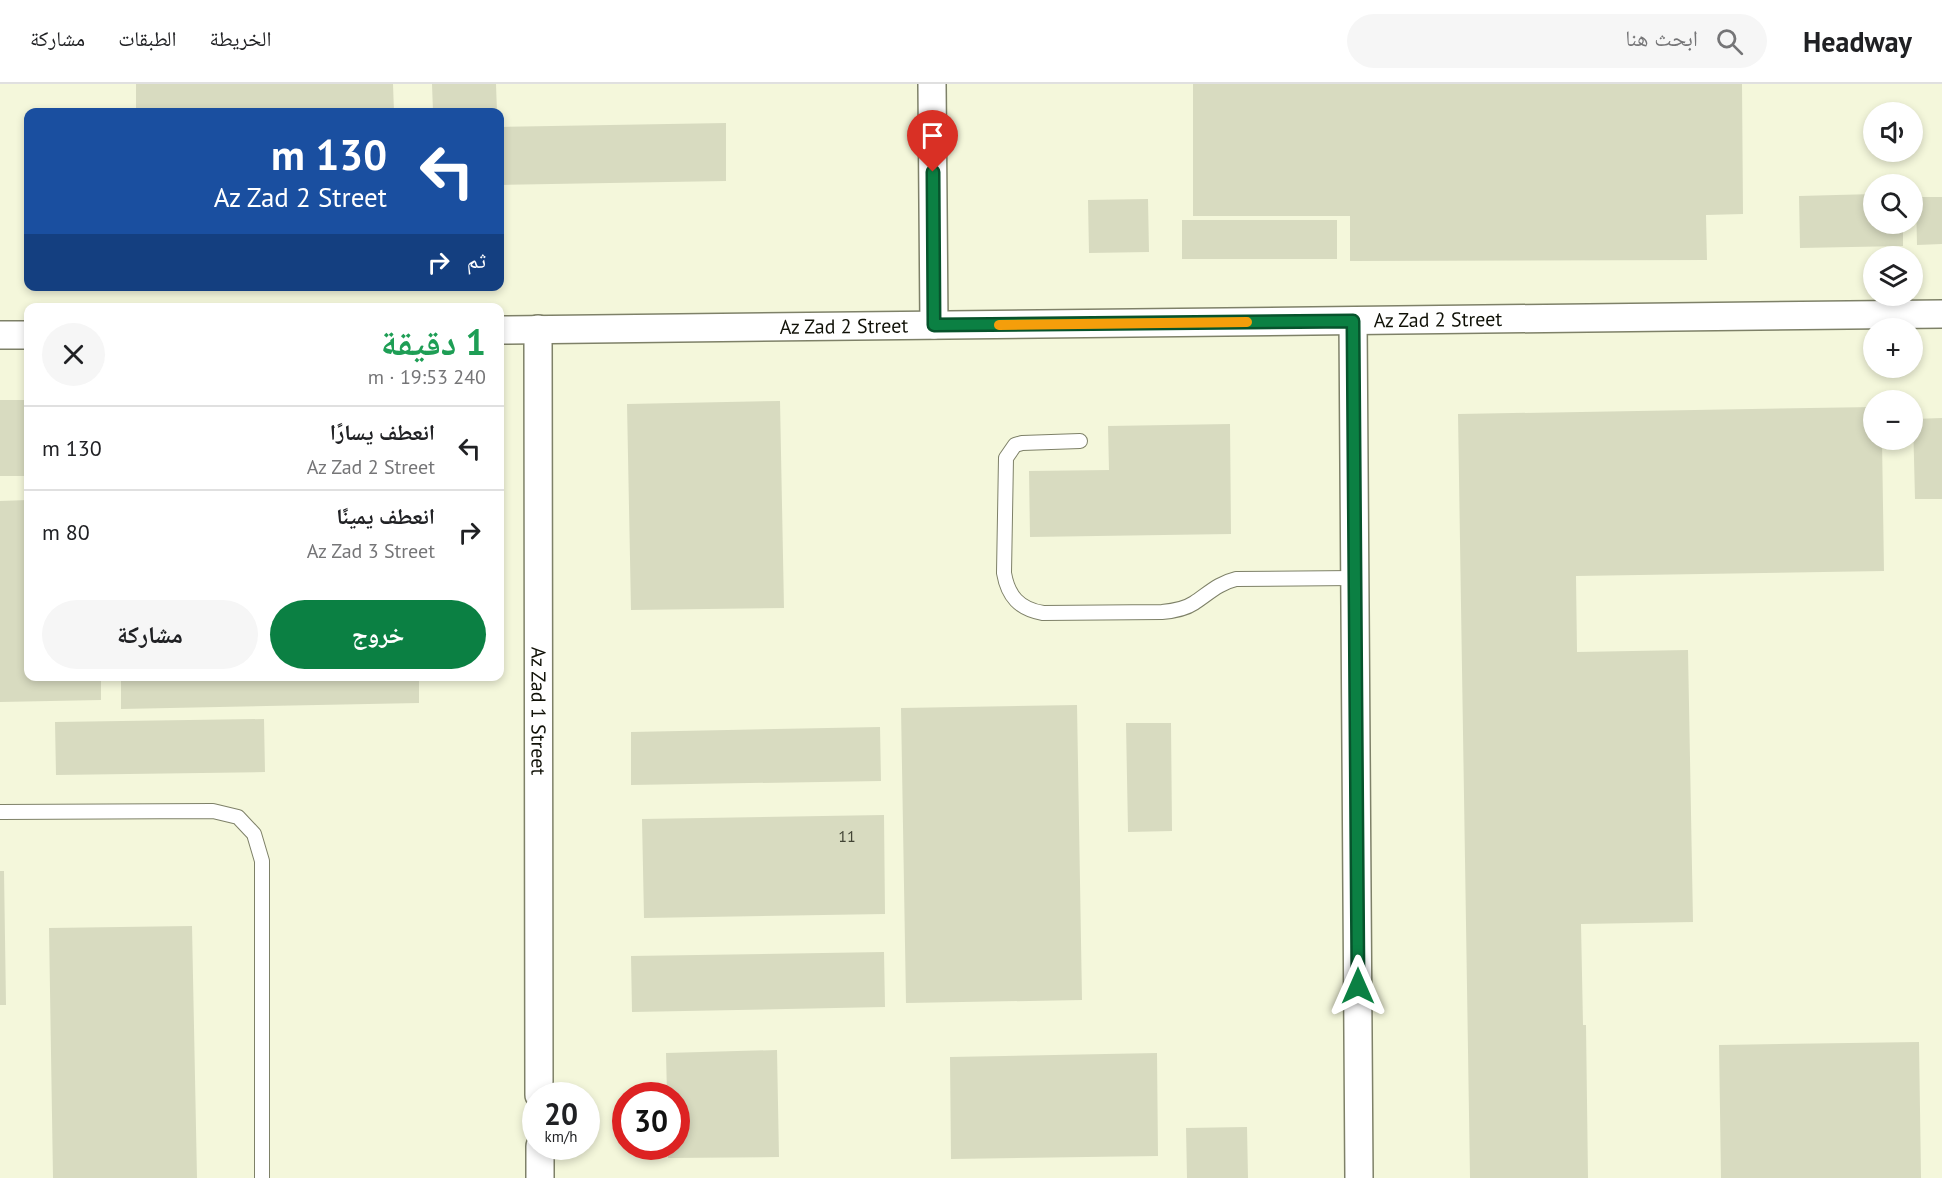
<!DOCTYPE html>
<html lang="ar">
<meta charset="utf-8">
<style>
body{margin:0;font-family:"PT Sans","Noto Naskh Arabic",sans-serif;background:#f6f6f6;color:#202124;direction:rtl;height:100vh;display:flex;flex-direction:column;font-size:22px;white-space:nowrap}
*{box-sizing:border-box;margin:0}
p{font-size:20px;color:#757577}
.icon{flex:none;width:33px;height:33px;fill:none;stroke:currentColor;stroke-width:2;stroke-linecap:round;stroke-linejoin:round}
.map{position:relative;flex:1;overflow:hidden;direction:ltr}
.details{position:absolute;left:24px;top:219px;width:480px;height:378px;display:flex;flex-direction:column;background:#fff;border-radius:12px;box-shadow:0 3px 9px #0003;direction:rtl}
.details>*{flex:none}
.banner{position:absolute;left:24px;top:24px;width:480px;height:183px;border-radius:12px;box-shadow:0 3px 9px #0003;direction:rtl;background:#1a4fa0;color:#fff;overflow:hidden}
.fabs{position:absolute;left:1863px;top:18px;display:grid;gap:12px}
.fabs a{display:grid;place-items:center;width:60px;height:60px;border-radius:50%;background:#fff;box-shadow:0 3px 9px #0003;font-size:30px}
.speed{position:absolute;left:522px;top:998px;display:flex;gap:12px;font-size:30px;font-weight:700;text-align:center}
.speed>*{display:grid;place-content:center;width:78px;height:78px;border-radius:50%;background:#fff;box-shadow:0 3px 9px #0003;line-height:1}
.speed small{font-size:15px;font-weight:400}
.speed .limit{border:9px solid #d22;background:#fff;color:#111}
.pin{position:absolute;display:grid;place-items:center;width:51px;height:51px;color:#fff;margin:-62px -26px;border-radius:50% 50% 50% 0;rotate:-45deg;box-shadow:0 0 6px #0007}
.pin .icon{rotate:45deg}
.me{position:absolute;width:66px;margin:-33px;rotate:0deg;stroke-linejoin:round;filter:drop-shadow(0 0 4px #0008)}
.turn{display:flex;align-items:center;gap:21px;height:126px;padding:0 18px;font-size:27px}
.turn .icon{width:78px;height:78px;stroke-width:2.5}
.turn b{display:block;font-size:42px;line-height:51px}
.then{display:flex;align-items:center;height:57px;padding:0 18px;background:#0003;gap:12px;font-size:22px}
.round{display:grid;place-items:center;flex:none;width:63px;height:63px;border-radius:32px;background:#f6f6f6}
.head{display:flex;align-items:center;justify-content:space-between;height:102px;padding:0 18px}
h1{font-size:36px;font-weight:700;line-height:45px;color:#1e9e55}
.cta{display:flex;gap:12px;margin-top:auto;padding:12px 18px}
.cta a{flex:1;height:69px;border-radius:36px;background:#0b8043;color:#fff;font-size:24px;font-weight:700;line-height:69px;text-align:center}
.cta a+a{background:#f6f6f6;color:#202124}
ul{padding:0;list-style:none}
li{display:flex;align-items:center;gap:18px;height:84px;padding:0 18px;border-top:2px solid #e0e0e0}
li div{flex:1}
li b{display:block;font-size:22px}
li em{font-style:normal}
header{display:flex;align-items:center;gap:36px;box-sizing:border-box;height:84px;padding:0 30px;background:#fff;border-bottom:2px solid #e0e0e0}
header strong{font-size:28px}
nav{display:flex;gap:33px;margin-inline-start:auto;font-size:21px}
.search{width:420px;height:54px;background:#f6f6f6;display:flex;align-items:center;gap:15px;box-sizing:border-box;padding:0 21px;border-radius:33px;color:#757577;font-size:22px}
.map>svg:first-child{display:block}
.building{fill:#d8dbc0}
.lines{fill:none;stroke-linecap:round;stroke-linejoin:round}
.service-casing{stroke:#7e8168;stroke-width:16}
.minor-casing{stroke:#7e8168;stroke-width:30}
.service{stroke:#fff;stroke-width:14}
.minor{stroke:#fff;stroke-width:27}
.route-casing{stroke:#07532c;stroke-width:15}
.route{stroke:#0b8043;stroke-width:10}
.slow{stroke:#f59e0b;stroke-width:10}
.labels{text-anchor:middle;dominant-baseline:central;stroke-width:5;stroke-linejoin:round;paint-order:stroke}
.number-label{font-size:16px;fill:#424435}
.street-label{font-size:20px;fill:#101107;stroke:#f4f7db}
</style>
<header>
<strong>Headway</strong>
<div class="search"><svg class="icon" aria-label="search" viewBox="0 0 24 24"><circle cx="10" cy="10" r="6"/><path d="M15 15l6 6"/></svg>ابحث هنا</div>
<nav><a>الخريطة</a><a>الطبقات</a><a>مشاركة</a></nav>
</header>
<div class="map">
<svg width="1942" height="1094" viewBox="0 0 1942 1094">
<rect width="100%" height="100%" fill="#f4f7db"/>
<!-- building -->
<path class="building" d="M 136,0 L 393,0 L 394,28 L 136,28 Z
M 432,0 L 496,0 L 497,28 L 433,28 Z
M 1193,0 L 1742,0 L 1743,130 L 1706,131 L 1707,176 L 1350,177 L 1350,132 L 1193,132 Z
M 726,39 L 726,97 L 500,101 L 500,43 Z
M 1874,110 L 1874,140 L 1903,140 L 1903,162 L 1800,164 L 1799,112 Z
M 1916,113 L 1942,113 L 1942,160 L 1917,161 Z
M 1148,115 L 1149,168 L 1089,169 L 1088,116 Z
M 1182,136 L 1337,136 L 1337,175 L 1182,175 Z
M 0,316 L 28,316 L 28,392 L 0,392 Z
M 780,317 L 784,524 L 631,526 L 627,320 Z
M 1874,323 L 1874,356 L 1882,356 L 1884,487 L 1576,492 L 1577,568 L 1688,566 L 1693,838 L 1581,840 L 1583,941 L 1586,941 L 1588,1094 L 1470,1094 L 1458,330 Z
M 1942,334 L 1942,415 L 1915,415 L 1913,335 Z
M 1230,340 L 1231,450 L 1030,453 L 1029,387 L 1109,386 L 1108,342 Z
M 28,416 L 28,592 L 101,592 L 101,616 L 0,618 L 0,417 Z
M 121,592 L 419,592 L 419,619 L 121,625 Z
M 1077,621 L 1082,916 L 906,919 L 901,624 Z
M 264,635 L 265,688 L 56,691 L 55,638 Z
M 1126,639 L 1171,639 L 1172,747 L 1128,748 Z
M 880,643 L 881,697 L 631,701 L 631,648 Z
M 884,731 L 885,830 L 644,834 L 642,735 Z
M 0,787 L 4,787 L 6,921 L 0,921 Z
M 192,842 L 197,1094 L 53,1094 L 49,844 Z
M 884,868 L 885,923 L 632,928 L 631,872 Z
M 1919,958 L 1921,1094 L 1721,1094 L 1719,961 Z
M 777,966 L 779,1073 L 668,1074 L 667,1062 L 676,1062 L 676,1011 L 667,1011 L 666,969 Z
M 1157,969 L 1158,1072 L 951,1075 L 950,973 Z
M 1247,1043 L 1248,1094 L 1187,1094 L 1186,1044 Z"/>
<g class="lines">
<!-- service casing -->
<g class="service-casing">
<path id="service" d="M 1080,357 L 1022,359 L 1015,361 L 1006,374 L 1004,489 C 1008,512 1019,525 1043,529 L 1162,528 C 1174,527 1185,525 1194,519 C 1209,509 1219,499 1236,495 L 1355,494
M 0,728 L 213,727 L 238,733 L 254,750 L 262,777 L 262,1094"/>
</g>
<!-- minor casing -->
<g class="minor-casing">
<g id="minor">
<path d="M 932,0 L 934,241"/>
<path d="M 1353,237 L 1359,1094"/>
<path id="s1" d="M 538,245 L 539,1011"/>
<path id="s2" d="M 500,246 L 1942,230"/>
<path d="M 0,251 L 28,251"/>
<path d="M 540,1062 L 540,1094"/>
</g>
</g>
<!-- service -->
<use href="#service" class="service"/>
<!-- minor -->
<use href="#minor" class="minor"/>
</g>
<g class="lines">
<!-- route casing -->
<g class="route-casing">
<path id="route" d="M 933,88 L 934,241 L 1353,237 L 1358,902"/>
</g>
<!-- route -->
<use href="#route" class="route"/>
<!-- slow -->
<path class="slow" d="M 999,241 L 1247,238"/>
</g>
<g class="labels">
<!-- number labels -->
<g class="number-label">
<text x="847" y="752">11</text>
</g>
<!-- street labels -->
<g class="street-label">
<text stroke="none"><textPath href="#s2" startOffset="938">Az Zad 2 Street</textPath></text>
<text stroke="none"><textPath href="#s2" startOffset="344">Az Zad 2 Street</textPath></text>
<text stroke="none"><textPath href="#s1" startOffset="382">Az Zad 1 Street</textPath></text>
</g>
</g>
</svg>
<div class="fabs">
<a><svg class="icon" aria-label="sound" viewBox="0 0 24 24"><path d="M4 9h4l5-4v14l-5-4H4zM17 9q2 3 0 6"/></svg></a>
<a><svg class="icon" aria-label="search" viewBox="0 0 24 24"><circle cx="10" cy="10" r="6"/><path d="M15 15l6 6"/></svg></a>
<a><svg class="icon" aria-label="layers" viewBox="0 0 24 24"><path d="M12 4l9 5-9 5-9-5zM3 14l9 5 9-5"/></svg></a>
<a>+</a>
<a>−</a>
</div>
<div class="speed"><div>20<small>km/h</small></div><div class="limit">30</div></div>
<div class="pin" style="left:933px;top:88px;background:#d93025"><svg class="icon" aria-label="arrive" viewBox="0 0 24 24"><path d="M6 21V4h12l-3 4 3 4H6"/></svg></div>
<svg class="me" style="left:1358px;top:902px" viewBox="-20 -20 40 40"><path d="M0-17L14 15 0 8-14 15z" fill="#0b8043" stroke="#fff" stroke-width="4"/></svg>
<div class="banner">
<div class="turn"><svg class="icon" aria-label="left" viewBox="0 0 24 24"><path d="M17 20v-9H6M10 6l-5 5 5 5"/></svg><div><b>130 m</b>Az Zad 2 Street</div></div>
<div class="then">ثم<svg class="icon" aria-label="right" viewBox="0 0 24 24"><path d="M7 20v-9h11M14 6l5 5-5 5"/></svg></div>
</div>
<section class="details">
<div class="head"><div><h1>1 دقيقة</h1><p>240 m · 19:53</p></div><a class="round"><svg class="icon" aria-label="close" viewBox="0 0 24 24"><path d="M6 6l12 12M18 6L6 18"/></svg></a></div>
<ul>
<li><svg class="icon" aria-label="left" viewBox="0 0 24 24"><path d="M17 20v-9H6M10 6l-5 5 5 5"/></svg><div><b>انعطف يسارًا</b><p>Az Zad 2 Street</p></div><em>130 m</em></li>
<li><svg class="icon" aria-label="right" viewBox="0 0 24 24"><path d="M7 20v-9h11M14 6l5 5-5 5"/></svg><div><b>انعطف يمينًا</b><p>Az Zad 3 Street</p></div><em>80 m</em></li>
</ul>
<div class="cta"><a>خروج</a><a>مشاركة</a></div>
</section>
</div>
